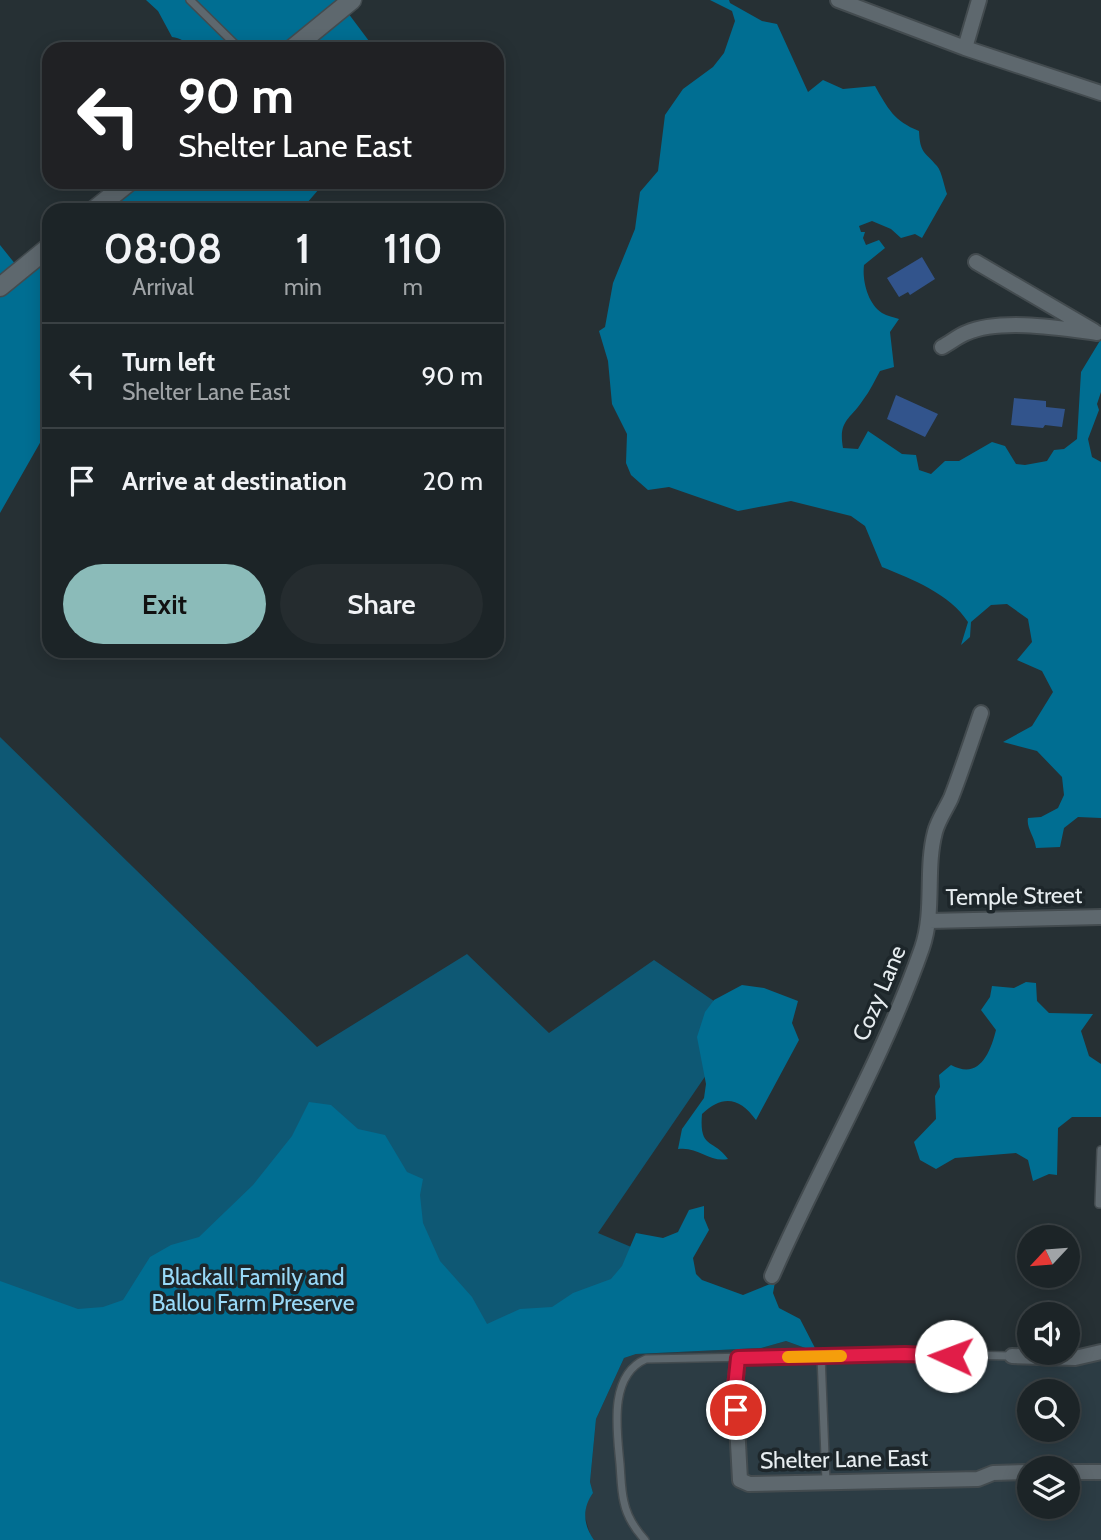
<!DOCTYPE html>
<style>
body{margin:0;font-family:Cabin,sans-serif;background:#252c2f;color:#f1f3f6;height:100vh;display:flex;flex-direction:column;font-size:26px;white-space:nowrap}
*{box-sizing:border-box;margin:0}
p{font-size:23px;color:#a0a4a7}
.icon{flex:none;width:38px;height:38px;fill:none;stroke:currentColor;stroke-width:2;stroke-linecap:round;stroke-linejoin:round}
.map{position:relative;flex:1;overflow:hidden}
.sheet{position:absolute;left:42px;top:203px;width:462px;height:455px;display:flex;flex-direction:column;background:#1c2427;border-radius:21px;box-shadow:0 4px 18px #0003,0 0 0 2px #3a4144}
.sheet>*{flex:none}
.guide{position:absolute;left:42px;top:42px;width:462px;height:147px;border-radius:21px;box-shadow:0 4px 18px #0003,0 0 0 2px #3a4144;background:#202124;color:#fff;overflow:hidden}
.needle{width:46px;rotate:244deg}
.buttons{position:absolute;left:1017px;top:1225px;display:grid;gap:14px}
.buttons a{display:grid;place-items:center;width:63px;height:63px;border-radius:50%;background:#1c2427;box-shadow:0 4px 18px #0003,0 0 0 2px #3a4144;font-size:35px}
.pin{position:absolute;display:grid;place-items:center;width:60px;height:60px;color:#fff;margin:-30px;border:4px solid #fff;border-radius:50%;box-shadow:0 2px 7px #0007}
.me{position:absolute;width:77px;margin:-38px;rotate:272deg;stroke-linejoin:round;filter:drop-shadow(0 0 5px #0008)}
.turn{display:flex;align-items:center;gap:24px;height:147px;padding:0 21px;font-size:32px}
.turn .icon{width:91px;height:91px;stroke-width:2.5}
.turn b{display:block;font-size:49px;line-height:60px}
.eta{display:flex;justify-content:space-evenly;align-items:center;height:119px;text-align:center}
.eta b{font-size:42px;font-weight:600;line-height:49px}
.action{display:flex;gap:14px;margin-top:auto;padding:14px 21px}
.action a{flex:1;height:80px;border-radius:42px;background:#8bbbb9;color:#111;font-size:28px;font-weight:600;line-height:80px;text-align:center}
.action a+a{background:#252c2f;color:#f1f3f6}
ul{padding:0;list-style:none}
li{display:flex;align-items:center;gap:21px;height:105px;padding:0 21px;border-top:2px solid #3a4144}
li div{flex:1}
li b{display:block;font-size:26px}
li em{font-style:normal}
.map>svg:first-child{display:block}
.built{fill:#2c3c44;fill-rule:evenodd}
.green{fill:#0e5874}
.forest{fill:#006e92}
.building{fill:#32548c}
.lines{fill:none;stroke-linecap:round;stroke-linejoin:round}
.lane-casing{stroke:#434b4f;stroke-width:10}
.street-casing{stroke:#434b4f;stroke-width:18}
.secondary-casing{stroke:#434b4f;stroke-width:21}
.lane{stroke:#5e686e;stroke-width:7}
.street{stroke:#5e686e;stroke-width:14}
.secondary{stroke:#5e686e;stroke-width:18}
.route-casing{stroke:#92132f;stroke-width:18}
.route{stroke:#e11d48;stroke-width:12}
.slow{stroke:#f59e0b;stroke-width:12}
.labels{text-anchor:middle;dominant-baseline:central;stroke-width:7;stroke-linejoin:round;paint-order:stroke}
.street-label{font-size:23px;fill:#e7edf0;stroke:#1d262a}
.park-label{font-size:23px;fill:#98d9f8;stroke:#1d262a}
</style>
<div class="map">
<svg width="1101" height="1540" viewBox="0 0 1101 1540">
<rect width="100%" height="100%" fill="#263034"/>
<!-- built -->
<path class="built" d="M 786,1341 L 808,1349 L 906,1354 L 1101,1351 L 1101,1540 L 594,1540 L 590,1534 L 585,1516 L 586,1503 L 593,1493 L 590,1482 L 596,1419 L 624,1358 L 636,1354 L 761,1348 ZM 1029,1391 L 1068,1391 L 1068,1430 L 1029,1430 ZM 1029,1468 L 1068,1468 L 1068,1507 L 1029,1507 Z"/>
<!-- green -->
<path class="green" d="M 0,737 L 317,1047 L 467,954 L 549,1033 L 654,960 L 743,1021 L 598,1233 L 662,1260 L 552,1513 L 0,1540 Z"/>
<!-- forest -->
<path class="forest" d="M 146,0 L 353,0 L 345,9 L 375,49 L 189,49 C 187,41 180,38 172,37 L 158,11 Z
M 710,0 L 729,0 L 730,3 L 762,21 L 777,24 L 808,92 L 823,80 L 843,89 L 875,86 C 888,109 894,121 919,131 C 920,153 924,151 937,166 C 942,172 944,186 947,194 L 922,238 L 915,234 L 901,238 L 891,229 L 872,221 L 859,226 L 861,232 L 865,232 L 863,238 L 866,245 L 879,240 L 885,248 L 864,265 C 862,281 868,304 882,313 C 887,316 894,317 899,319 L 890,332 L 894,367 L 880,371 C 875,380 870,391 863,400 C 850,420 838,420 843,448 L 858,449 L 868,431 L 902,454 L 916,455 L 919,470 L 931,474 L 945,461 L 959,461 L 992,442 L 1005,446 L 1016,464 L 1025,465 L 1047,461 L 1054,450 L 1064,449 L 1077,439 L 1081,372 L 1101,339 L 1101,392 L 1097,404 L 1099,410 L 1088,439 L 1092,457 L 1101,462 L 1101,818 L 1078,817 L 1064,828 L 1060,847 L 1036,848 C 1035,837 1026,828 1028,818 L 1041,817 L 1058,808 L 1064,795 L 1062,777 L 1037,751 L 1003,742 L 1032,726 L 1053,692 L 1042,671 L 1017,660 L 1032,642 L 1028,619 L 1007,604 L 991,605 L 971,622 L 970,637 L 961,645 L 968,622 C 950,594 912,579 882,567 L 865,526 L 851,516 L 791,501 L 738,511 L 669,487 L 648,490 L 631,475 L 626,463 L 627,434 L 612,404 L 608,361 L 599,331 L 605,327 L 613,283 L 635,229 L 640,192 L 658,171 L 665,115 L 683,89 L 713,67 L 724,53 L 735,21 L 732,11 Z
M 129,182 L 325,182 L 301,210 L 94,210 Z
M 0,245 L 20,270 L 49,247 L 49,427 L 0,513 Z
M 1026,982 L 1036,983 L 1037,1001 L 1049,1013 L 1093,1014 L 1081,1031 L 1089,1056 L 1101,1064 L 1101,1117 L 1072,1117 L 1058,1128 L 1057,1175 L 1049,1174 L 1033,1181 L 1028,1160 L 1016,1153 L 955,1158 L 936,1169 L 920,1160 L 914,1142 L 936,1119 L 935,1096 L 940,1087 L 939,1075 L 951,1065 C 979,1080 990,1054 996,1030 L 981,1010 L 990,997 L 992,986 L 1014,988 Z
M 742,985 L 764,988 L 798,1001 L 792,1023 L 799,1040 L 756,1120 C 740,1098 723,1094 702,1114 C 699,1150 713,1138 728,1159 C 710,1163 698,1146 678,1149 L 682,1129 L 704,1098 L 706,1084 L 697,1037 L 705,1012 L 714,1000 Z
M 309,1102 L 331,1105 L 358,1129 L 385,1135 L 407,1172 L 423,1179 L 420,1195 L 423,1223 L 440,1261 L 472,1297 L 487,1324 L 520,1309 L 552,1307 L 573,1293 L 611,1279 L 622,1266 L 636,1233 L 663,1238 L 678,1232 L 689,1210 L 704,1206 L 704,1218 L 709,1230 L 693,1258 L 696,1274 L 702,1280 L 743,1295 L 775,1282 L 773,1293 L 779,1308 L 800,1319 L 815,1348 L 808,1349 L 786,1341 L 761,1348 L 636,1354 L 624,1358 L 596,1419 L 590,1482 L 593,1493 C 582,1508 583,1525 594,1540 L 0,1540 L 0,1281 L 78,1309 L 103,1307 L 123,1300 L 150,1257 L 171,1245 L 199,1237 L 253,1185 L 292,1136 Z"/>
<!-- building -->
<path class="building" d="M 922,257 L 935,279 L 910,295 L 908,292 L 899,297 L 887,278 Z
M 896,395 L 938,414 L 925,437 L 887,419 Z
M 1014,398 L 1046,401 L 1046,407 L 1065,409 L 1062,427 L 1045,425 L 1043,428 L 1011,425 Z"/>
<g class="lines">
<!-- lane casing -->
<g class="lane-casing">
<path id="lane" d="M 190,0 L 240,49
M 1101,1150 L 1099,1204 L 1101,1204
M 821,1356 L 826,1481
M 645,1540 C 635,1529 627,1517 624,1502 C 621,1490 621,1476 620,1464 C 617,1431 608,1375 646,1359 L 906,1354 L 1012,1356"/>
</g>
<!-- street casing -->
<g class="street-casing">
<path id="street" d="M 838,0 L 965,48 L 1101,93
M 965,48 L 979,0
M 976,262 L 1094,331
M 942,347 C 950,343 958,336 966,333 C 1001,318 1060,328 1097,333
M 929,921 L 1101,917
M 772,1276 C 820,1166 882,1062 922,948 C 935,910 925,870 935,832 C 938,820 946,809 951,798 C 962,770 971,742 981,713
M 1012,1356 L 1075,1358 L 1101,1352
M 738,1358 L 735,1387 L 740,1480 L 749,1484 L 978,1479 L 993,1473 L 1029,1472
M 1068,1472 L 1101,1472"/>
</g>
<!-- secondary casing -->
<g class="secondary-casing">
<path id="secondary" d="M 292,49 L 352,0
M 94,210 L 129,182
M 0,287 L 49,247"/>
</g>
<!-- lane -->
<use href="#lane" class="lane"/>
<!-- street -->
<use href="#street" class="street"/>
<!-- secondary -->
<use href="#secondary" class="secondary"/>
</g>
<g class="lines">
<!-- route casing -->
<g class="route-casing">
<path id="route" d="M 736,1410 L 735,1387 L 738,1358 L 905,1354 L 951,1356"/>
</g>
<!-- route -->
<use href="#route" class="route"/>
<!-- slow -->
<path class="slow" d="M 788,1357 L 841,1356"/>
</g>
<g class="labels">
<!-- street labels -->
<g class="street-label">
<text transform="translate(1014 896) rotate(-1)">Temple Street</text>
<text transform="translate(879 993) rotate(-67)">Cozy Lane</text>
<text transform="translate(844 1459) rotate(-1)">Shelter Lane East</text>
</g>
<!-- park labels -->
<g class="park-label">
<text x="253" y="1277">Blackall Family and<tspan x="253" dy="26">Ballou Farm Preserve</tspan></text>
</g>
</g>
</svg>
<div class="buttons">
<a><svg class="needle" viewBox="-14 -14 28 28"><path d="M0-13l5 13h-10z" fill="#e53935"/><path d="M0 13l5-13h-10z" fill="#a0a4a7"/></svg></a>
<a><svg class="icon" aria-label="sound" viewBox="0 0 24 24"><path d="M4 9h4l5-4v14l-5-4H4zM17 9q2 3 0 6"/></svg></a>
<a><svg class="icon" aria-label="search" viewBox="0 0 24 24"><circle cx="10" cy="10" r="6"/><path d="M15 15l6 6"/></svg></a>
<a><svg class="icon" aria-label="layers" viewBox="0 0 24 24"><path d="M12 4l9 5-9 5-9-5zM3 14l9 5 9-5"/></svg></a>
</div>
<div class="pin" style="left:736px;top:1410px;background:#d93025"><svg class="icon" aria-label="arrive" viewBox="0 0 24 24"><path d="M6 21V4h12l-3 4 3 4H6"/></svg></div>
<svg class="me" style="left:951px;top:1356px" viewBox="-20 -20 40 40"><circle r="19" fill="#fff"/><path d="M0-13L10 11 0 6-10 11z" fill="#e11d48"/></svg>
<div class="guide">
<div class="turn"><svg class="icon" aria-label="left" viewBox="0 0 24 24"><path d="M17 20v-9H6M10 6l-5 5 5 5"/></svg><div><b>90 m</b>Shelter Lane East</div></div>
</div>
<section class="sheet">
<div class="eta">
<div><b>08:08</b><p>Arrival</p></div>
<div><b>1</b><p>min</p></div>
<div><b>110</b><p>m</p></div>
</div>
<ul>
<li><svg class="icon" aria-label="left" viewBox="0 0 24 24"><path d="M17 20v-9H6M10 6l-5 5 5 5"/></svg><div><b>Turn left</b><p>Shelter Lane East</p></div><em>90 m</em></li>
<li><svg class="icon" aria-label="arrive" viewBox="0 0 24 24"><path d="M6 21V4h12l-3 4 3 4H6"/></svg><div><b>Arrive at destination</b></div><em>20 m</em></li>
</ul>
<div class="action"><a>Exit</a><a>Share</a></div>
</section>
</div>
